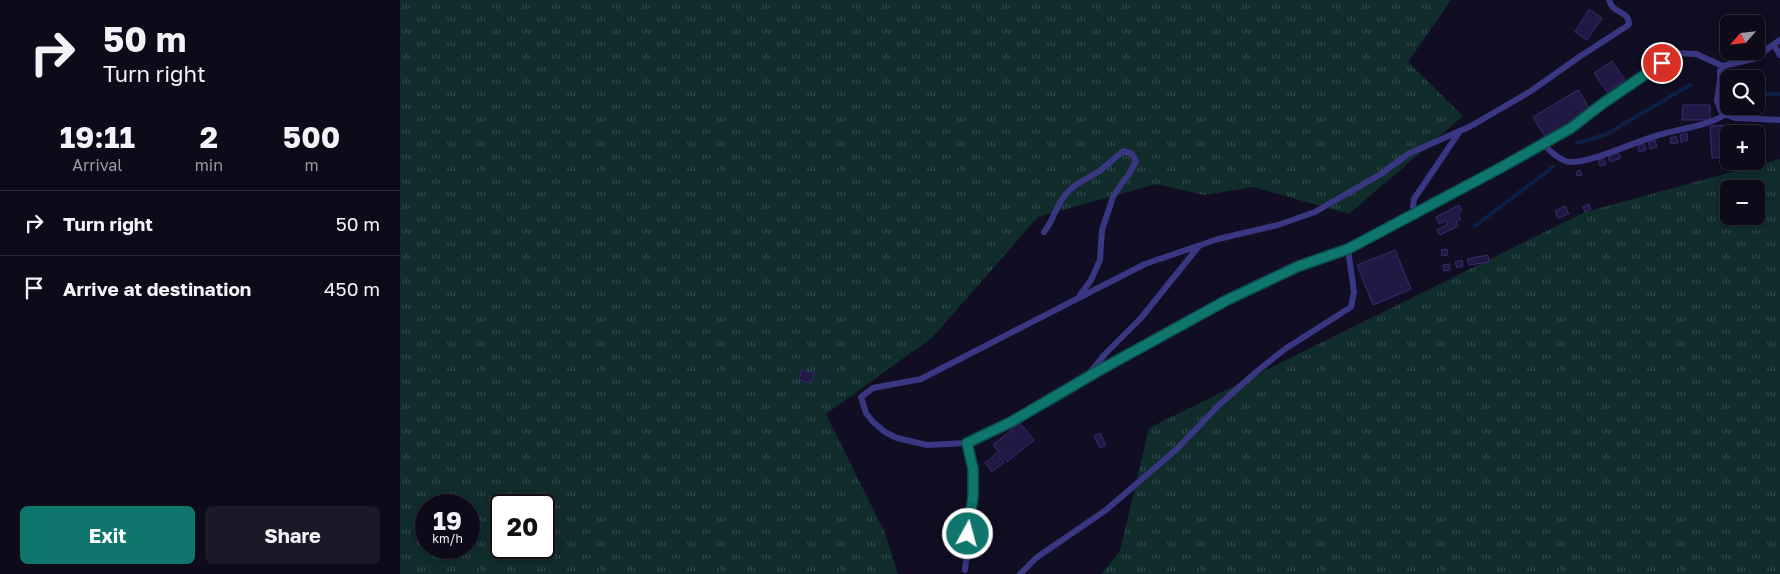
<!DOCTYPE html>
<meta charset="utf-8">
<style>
body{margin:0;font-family:"Golos Text",sans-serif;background:#1b1827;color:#f1f3f6;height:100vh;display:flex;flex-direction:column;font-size:19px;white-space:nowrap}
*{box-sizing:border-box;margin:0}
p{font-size:16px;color:#9a9aa2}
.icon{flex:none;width:28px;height:28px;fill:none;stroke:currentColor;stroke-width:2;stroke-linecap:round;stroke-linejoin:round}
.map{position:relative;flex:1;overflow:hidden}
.drawer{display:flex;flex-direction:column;background:#0d0a1a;width:400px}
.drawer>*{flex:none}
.top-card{background:#0d0a1a;color:#f1f3f6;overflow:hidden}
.needle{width:32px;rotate:243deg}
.tools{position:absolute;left:1320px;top:15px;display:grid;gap:10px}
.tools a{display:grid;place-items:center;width:45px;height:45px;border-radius:8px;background:#0d0a1a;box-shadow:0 2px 8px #0003,0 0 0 1px #2d2b39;font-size:25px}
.speed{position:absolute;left:15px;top:494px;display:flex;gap:10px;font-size:25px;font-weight:700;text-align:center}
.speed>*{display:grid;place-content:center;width:65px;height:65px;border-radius:50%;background:#0d0a1a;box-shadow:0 2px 8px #0003,0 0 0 1px #2d2b39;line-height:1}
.speed small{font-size:12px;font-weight:400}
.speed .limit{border:2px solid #111;border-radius:8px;background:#fff;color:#111}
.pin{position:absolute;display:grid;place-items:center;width:42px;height:42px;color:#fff;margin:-21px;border:2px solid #fff;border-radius:50%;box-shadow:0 1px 5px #0007}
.me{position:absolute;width:55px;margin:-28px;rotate:7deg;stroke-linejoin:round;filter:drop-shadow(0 0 4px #0008)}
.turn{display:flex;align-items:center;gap:18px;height:105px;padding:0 20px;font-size:22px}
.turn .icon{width:65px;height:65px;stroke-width:2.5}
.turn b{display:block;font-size:35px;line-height:42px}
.eta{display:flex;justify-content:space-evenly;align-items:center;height:85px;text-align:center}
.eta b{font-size:30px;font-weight:700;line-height:35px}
.action{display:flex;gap:10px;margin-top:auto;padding:10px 20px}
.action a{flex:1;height:58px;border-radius:8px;background:#0f766e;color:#fff;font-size:20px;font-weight:700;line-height:58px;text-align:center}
.action a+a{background:#1b1827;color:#f1f3f6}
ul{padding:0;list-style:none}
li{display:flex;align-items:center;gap:15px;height:65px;padding:0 20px;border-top:1px solid #2d2b39}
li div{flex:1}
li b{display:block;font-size:19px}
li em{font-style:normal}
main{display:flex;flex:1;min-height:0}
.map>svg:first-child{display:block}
.grass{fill:url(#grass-tufts);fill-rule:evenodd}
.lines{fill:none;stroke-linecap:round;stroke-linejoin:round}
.stream{stroke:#0b2044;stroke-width:4}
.building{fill:#211944;stroke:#382b70}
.service{stroke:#3a3782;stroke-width:6}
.route-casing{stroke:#0a4d48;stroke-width:12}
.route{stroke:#0f766e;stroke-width:9}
</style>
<main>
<section class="drawer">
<div class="top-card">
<div class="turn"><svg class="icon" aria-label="right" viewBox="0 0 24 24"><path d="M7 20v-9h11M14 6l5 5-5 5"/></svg><div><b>50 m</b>Turn right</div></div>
</div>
<div class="eta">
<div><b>19:11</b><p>Arrival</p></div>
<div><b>2</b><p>min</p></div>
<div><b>500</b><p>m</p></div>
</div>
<ul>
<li><svg class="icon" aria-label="right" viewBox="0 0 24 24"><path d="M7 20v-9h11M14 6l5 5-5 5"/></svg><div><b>Turn right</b></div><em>50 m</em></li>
<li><svg class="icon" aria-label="arrive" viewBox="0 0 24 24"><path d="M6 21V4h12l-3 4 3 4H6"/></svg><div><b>Arrive at destination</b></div><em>450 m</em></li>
</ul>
<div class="action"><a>Exit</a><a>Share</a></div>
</section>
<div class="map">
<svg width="1380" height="574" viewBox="0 0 1380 574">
<defs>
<pattern id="grass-tufts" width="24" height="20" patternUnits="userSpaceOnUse" patternTransform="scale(1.25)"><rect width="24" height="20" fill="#102c2b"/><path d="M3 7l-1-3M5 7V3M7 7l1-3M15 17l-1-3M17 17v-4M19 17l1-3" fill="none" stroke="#32494b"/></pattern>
</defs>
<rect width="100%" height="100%" fill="#110d22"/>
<!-- grass -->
<path class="grass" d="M 0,0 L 1051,0 L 1008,62 L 1063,116 L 949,214 L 853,187 L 804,195 L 756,184 L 638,217 L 532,338 L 426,414 L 485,533 L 498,574 L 0,574 ZM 26,505 L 69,505 L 69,548 L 26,548 ZM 101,505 L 144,505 L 144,548 L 101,548 Z
M 1380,159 L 1380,574 L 701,574 L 720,551 L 749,428 L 1185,212 ZM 1329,189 L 1356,189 L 1356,216 L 1329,216 Z"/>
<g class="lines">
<!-- stream -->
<path class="stream" d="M 1356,94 L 1380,94
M 1177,143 L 1205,135 L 1290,85
M 1075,226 L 1153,167"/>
</g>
<!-- building -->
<path class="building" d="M 1189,9 L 1202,18 L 1187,40 L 1175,32 Z
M 1212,61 L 1225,80 L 1207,92 L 1194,73 Z
M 1178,90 L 1191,111 L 1146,138 L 1133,117 Z
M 1283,105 L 1310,105 L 1310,120 L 1282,120 Z
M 1334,125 L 1334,134 L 1329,134 L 1329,157 L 1312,158 L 1310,126 Z
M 1287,133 L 1288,140 L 1281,142 L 1280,135 Z
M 1276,136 L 1278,143 L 1271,144 L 1270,138 Z
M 1255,140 L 1257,147 L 1250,149 L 1248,142 Z
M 1244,143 L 1246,150 L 1239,152 L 1238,145 Z
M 1218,152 L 1221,158 L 1210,162 L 1208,156 Z
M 1203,158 L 1206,164 L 1200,166 L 1198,160 Z
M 1180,170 L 1182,175 L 1177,176 L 1176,172 Z
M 1189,204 L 1191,209 L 1185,212 L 1183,207 Z
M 1059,205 L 1062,211 L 1058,214 L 1061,219 L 1056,222 L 1058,226 L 1040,235 L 1037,230 L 1048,224 L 1046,220 L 1039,224 L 1036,217 Z
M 1165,206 L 1169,214 L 1158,218 L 1155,211 Z
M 1047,249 L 1048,255 L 1042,256 L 1041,250 Z
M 995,250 L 1011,289 L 973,305 L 957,265 Z
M 1088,255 L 1089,262 L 1069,265 L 1067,259 Z
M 1062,260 L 1063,266 L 1057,268 L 1055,262 Z
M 1049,264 L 1050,270 L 1044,271 L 1043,265 Z
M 402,370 L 414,373 L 411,383 L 399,380 Z
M 620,423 L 634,440 L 607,462 L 593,445 Z
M 700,433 L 706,445 L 700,448 L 694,436 Z
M 597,453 L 604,462 L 592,472 L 585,463 Z"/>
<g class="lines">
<!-- service -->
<path class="service" d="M 1209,0 C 1213,15 1228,9 1229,24 L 1227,26 L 1179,57 L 1131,91 L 1071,126 L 1008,154 L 981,174 L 915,212 L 878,225 L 818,239 L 745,264 L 521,379 L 473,388 L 461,397 L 466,413 L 473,422 L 485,432 L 497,438 L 527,445 L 567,443 L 611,422 L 700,370 L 827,300 L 899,265 L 948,249 L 1102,167 L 1171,128 L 1202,104 L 1276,53 L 1296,54 L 1323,66
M 1374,45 L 1380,55
M 1323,66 L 1320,71 L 1320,81 L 1317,101 L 1322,113 L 1335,118 L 1380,120
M 1323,66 L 1353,59 L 1380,40
M 1143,144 C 1150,151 1161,162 1171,162 C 1195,162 1235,141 1259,135 C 1282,128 1304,127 1325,115
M 1017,212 L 1013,207 L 1014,199 L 1060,131
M 644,232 C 654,220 656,205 666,194 C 675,182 691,178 702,169 C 710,163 716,156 724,151 L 732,154 L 736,161 L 729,174 L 722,183 L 713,197 L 702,230 L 700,260 L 691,280 L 680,295
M 688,375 L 705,354 L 741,318 L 799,246
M 565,570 L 573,496 L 573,469 L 567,443
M 620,574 L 636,558 L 706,510 L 777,449 L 819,405 L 856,372 L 885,349 L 951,307 L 954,292 L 948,249"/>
</g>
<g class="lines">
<!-- route casing -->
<g class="route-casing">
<path id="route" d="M 568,534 L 573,496 L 573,469 L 567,443 L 611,422 L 700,370 L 827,300 L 899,266 L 948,249 L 1102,167 L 1171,128 L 1202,104 L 1262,63"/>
</g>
<!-- route -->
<use href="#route" class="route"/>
</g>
</svg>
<div class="tools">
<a><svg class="needle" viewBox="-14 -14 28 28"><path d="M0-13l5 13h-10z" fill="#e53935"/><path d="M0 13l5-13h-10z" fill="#9a9aa2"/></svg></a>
<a><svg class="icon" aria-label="search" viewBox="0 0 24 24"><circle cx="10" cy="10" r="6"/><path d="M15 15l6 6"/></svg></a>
<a>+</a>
<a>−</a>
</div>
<div class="speed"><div>19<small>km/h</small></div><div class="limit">20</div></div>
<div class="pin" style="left:1262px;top:63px;background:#d93025"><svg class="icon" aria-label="arrive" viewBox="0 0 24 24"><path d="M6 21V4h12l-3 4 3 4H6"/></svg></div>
<svg class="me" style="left:568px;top:534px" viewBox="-20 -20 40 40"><circle r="17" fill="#0f766e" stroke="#fff" stroke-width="3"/><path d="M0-11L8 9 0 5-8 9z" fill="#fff"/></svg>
</div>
</main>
